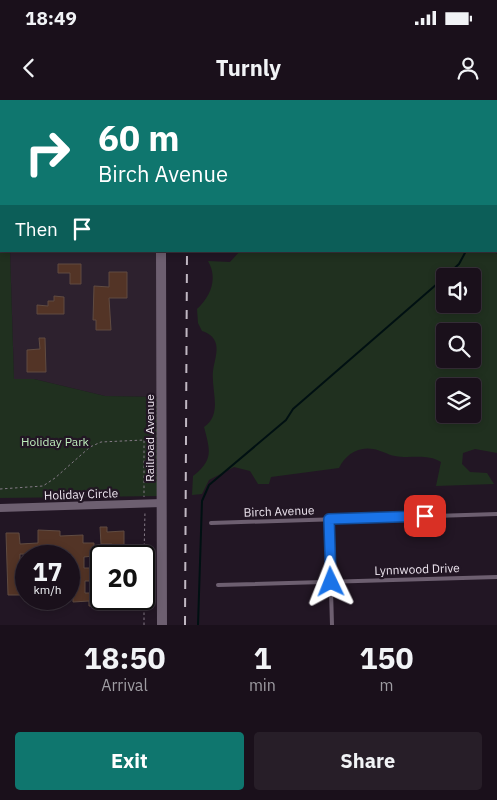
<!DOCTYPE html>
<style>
body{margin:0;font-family:"IBM Plex Sans",sans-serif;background:#271e28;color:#f1f3f6;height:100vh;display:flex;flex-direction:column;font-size:19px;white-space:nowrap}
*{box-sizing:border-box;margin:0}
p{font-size:16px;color:#9f9da3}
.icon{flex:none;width:28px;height:28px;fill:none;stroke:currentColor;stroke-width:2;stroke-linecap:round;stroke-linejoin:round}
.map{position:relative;height:525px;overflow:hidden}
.side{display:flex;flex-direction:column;background:#1a101b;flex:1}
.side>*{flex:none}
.top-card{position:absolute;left:0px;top:0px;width:498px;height:152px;box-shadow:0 2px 8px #0003,0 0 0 1px #38303a;background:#0f766e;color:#fff;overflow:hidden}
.buttons{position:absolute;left:436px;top:168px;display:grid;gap:10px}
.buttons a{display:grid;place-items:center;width:45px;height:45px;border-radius:5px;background:#1a101b;box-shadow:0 2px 8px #0003,0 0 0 1px #38303a;font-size:25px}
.speed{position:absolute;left:15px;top:445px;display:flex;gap:10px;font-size:25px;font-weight:700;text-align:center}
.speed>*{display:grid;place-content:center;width:65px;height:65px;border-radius:50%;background:#1a101b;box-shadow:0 2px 8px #0003,0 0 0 1px #38303a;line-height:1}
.speed small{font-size:12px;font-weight:400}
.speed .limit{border:2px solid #111;border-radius:8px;background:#fff;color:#111}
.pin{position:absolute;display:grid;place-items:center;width:42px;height:42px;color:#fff;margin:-21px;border-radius:10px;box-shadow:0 2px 8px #0006}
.me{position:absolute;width:55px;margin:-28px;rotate:358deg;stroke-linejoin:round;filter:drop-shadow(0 0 4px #0008)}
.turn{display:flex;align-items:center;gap:18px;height:105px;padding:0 15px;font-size:22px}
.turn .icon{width:65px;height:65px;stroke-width:2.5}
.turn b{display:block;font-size:35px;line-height:42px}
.then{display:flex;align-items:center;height:48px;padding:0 15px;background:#0003;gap:10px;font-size:19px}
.eta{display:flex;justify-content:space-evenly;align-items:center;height:85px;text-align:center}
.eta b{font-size:30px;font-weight:800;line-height:35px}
.action{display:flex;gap:10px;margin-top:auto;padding:10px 15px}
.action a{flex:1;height:58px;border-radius:5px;background:#0f766e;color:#fff;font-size:20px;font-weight:800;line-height:58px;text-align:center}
.action a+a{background:#271e28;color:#f1f3f6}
.status{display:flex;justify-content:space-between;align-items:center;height:35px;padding:0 25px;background:#1a101b;direction:ltr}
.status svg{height:14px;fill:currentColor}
header{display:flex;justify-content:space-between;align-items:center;height:65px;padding:0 15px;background:#1a101b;font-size:22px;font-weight:800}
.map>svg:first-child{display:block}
.industrial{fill:#2d212e}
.green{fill:#20301f;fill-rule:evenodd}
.forest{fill:#415940}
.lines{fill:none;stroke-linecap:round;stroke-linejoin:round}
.stream{stroke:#001012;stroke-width:2}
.building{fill:#533426;stroke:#604b41}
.path{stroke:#837985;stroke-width:1;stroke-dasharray:2.5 2.5;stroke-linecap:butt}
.service{stroke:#6d5f70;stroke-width:4}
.minor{stroke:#6d5f70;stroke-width:8}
.tertiary{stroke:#6d5f70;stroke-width:9}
.secondary{stroke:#6d5f70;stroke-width:10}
.rail{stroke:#c1b8c3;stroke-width:2;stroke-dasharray:9 9;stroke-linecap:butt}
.route-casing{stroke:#114b97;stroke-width:12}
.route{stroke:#1a73e8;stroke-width:9}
.labels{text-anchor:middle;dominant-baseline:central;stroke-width:4.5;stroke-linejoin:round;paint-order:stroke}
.street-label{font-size:12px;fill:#ede5ef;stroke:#221624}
.park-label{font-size:12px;fill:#beecbc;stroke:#221624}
</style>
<div class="status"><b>18:49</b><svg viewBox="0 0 49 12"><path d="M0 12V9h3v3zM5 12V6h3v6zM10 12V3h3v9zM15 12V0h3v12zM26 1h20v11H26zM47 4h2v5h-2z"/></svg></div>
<header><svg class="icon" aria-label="back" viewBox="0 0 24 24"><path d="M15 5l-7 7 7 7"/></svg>Turnly<svg class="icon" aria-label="person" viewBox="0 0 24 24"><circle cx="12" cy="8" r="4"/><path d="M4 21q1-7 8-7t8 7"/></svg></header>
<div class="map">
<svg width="497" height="525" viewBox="0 0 497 525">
<rect width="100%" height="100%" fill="#221624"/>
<!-- industrial -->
<path class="industrial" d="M 32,0 L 163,0 L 32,1 Z
M 10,151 L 162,151 L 162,297 L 105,296 L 34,279 L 14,279 Z"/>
<!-- green -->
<path class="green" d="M 0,0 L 32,0 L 1,1 L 1,151 L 10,151 L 14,279 L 34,279 L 105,296 L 162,297 L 162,396 L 0,398 Z
M 240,151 L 494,151 L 497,154 L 497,353 L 475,349 L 463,353 L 462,364 L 470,372 L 487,373 L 494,384 L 436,386 L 441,362 C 426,353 411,359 395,356 C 388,355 381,350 373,349 C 358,346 345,355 339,368 L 271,377 L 269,384 L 258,384 L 250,371 L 234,367 L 209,380 L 202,394 L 192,395 L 193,376 C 214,360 210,350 204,327 C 223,314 211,291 213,271 C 214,263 218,252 216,244 C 214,236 208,233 202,231 L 198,223 L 197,209 C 211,196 218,178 208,161 L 230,162 ZM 472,176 L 472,204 L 445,204 L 445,176 ZM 472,231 L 472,259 L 445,259 L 445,231 ZM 472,286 L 472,314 L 445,314 L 445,286 Z"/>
<!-- forest -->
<path class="forest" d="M 359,0 L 497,0 L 497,34 L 496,1 Z"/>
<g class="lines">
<!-- stream -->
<path class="stream" d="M 496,101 L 497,100
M 446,176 L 459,164 L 466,151
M 198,525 L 202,401 L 209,385 L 286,320 L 293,309 L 445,177"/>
</g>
<!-- building -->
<path class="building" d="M 58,164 L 81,164 L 81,184 L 70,184 L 70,173 L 58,173 Z
M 109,172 L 127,172 L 127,198 L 109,198 L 111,230 L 96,230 L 96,220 L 93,220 L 94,186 L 109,187 Z
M 54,196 L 64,197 L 64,214 L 37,214 L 37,205 L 48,206 L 48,201 L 54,201 Z
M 39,238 L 45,238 L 46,272 L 27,272 L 27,250 L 40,249 Z
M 100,427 L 107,427 L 107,432 L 124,431 L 124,456 L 112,456 L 112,444 L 101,444 Z
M 38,430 L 60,431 L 60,436 L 83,435 L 83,443 L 94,443 L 94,456 L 84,457 L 84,468 L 94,468 L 95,481 L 85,481 L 85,493 L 95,493 L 96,506 L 89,506 L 89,501 L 73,502 L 71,456 L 20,454 L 20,465 L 26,465 L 26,478 L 21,478 L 22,495 L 8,495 L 6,433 L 19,433 L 20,444 L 38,443 Z
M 113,499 L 125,499 L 125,505 L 113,506 Z"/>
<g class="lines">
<!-- path -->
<path class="path" d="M 0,11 L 1,11
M 0,389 L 43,386 L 55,378 L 90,347 L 101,342 L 144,340 L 144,397
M 144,456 L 145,411
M 144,525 L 144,499"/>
<!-- service -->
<path class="service" d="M 17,0 L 17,1
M 217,0 L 217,1
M 0,1 L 12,0
M 329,419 L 332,525
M 211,423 L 497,414
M 218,485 L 497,477"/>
<!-- minor -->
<path class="minor" d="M 496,62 L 497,61
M 0,408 L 162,403"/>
<!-- tertiary -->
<path class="tertiary" d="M 348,0 L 350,1
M 496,138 L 497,138"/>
<!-- secondary -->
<path class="secondary" d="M 163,1 L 163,0
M 161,151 L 162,525"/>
<!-- rail -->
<path class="rail" d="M 188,1 L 188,0
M 185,525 L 187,151"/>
</g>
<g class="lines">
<!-- route casing -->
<g class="route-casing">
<path id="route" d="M 331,482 L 329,419 L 425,416"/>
</g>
<!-- route -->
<use href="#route" class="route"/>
</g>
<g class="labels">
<!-- street labels -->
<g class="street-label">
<text transform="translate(149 338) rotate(-90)">Railroad Avenue</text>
<text transform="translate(81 394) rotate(-2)">Holiday Circle</text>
<text transform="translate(279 411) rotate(-2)">Birch Avenue</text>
<text transform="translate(417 469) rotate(-2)">Lynnwood Drive</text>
</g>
<!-- park labels -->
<g class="park-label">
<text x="55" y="341">Holiday Park</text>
</g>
</g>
</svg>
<div class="buttons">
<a><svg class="icon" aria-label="sound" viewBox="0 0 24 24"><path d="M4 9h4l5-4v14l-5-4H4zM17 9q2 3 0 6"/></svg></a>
<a><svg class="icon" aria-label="search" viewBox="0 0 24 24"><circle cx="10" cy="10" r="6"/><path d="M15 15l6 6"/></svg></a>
<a><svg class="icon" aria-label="layers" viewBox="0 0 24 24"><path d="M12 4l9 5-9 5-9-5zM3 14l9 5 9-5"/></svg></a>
</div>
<div class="speed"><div>17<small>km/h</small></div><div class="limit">20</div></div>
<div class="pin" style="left:425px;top:416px;background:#d93025"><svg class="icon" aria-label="arrive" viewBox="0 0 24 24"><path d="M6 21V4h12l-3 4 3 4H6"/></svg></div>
<svg class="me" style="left:331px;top:482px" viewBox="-20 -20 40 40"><path d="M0-17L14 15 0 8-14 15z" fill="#1a73e8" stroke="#fff" stroke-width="4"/></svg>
<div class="top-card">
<div class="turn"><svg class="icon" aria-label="right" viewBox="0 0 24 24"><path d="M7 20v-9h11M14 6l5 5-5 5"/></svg><div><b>60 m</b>Birch Avenue</div></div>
<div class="then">Then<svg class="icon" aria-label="arrive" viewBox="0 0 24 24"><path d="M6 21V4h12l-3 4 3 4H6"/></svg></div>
</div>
</div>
<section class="side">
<div class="eta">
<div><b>18:50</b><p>Arrival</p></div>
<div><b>1</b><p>min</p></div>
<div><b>150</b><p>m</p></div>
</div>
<div class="action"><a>Exit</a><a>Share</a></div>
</section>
